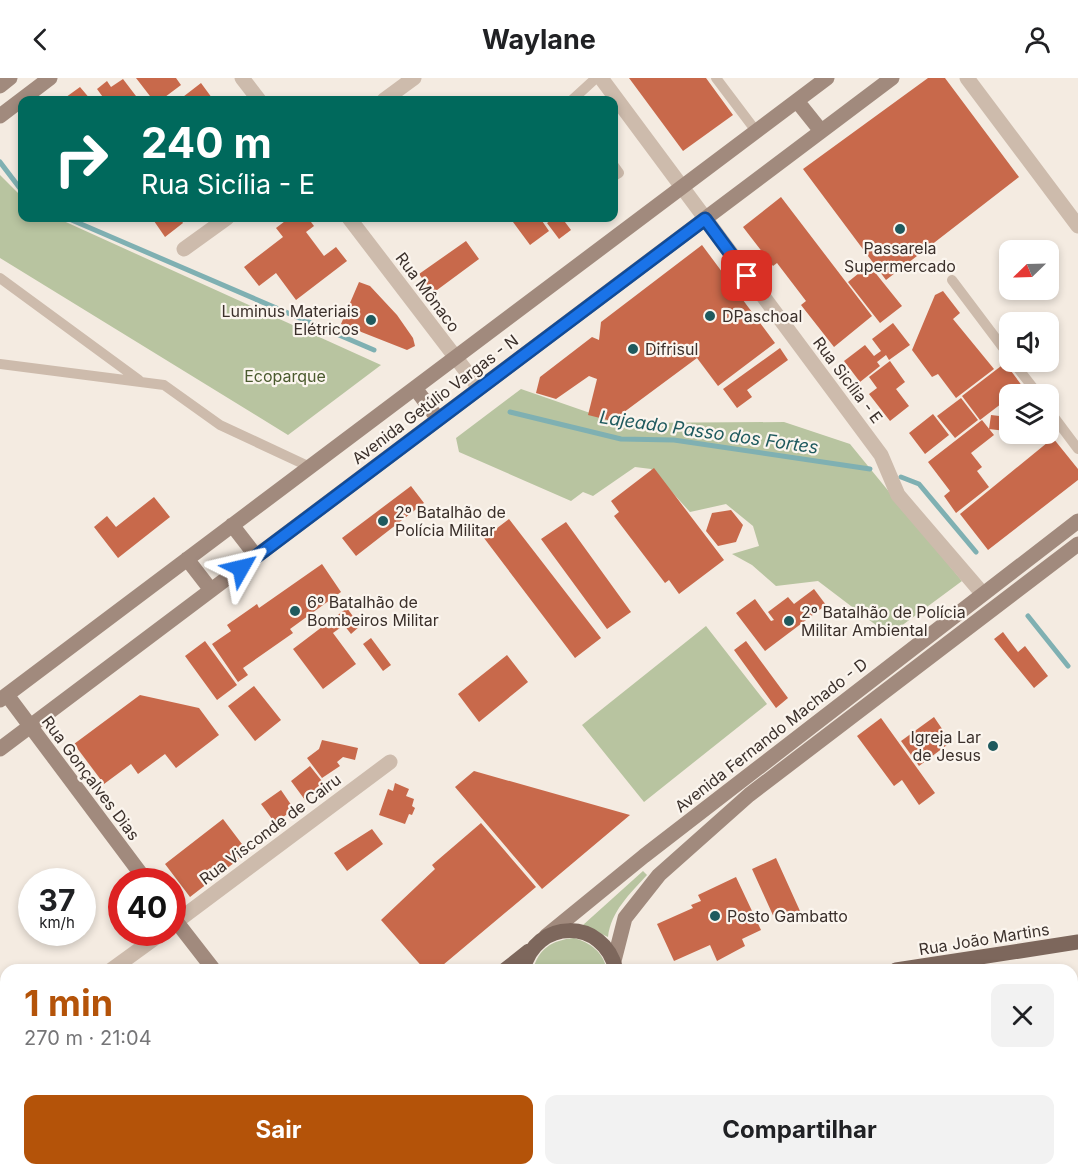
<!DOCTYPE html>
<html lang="pt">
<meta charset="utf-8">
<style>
body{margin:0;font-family:Inter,sans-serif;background:#f2f2f2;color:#202124;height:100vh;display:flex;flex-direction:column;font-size:22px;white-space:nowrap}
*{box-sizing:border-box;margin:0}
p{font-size:20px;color:#757577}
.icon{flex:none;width:33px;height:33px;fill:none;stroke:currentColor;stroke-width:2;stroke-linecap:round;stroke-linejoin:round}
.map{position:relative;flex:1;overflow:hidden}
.details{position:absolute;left:0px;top:886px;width:1078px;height:212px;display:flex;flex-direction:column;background:#fff;border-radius:18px 18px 0 0;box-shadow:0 3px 9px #0003}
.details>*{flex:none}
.banner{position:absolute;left:18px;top:18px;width:600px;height:126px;border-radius:12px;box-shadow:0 3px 9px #0003;background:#00695c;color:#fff;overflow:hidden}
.needle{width:39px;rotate:247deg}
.fabs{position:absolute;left:999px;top:162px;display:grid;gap:12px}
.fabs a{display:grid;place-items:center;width:60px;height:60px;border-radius:12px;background:#fff;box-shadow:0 3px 9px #0003;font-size:30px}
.speed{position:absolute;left:18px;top:790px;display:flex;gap:12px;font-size:30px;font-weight:700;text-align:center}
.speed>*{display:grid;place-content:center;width:78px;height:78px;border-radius:50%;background:#fff;box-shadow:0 3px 9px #0003;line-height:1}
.speed small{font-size:15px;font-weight:400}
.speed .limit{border:9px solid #d22;background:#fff;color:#111}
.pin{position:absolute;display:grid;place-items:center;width:51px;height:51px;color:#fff;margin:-26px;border-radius:12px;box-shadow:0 3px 9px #0006}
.me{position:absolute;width:66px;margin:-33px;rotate:53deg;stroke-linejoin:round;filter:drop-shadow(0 0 4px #0008)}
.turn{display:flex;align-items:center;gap:21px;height:126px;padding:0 24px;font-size:27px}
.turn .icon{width:78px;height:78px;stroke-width:2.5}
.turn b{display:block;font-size:42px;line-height:51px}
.round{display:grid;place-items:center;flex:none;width:63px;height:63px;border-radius:12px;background:#f2f2f2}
.headline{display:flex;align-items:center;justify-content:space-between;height:102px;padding:0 24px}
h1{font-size:36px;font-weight:700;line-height:45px;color:#b45309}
.action{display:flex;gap:12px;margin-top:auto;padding:12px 24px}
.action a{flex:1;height:69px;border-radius:12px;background:#b45309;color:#fff;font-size:24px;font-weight:700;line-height:69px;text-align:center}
.action a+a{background:#f2f2f2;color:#202124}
header{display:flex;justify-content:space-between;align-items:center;height:78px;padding:0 24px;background:#fff;font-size:27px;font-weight:700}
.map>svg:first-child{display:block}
.green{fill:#b8c4a0}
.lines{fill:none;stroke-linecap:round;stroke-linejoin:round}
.stream{stroke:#7fb0b2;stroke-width:5}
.building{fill:#c8694b}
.lane{stroke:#cdbbac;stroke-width:10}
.street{stroke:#cdbbac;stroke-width:15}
.secondary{stroke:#a18a7d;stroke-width:15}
.primary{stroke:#7d675c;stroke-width:15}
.route-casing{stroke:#114b97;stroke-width:15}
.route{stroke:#1a73e8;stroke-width:10}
.poi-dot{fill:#1f5a5e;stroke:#fbf5ee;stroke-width:2}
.labels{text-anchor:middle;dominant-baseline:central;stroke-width:4.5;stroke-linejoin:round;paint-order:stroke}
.poi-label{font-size:16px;fill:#3b302b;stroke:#fbf5ee;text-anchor:start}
.street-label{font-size:16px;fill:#3b302b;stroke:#fbf5ee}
.park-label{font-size:16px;fill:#4a5a2e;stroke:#fbf5ee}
.water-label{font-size:18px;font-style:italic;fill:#1f5a5e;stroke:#fbf5ee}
</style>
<header><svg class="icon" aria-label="back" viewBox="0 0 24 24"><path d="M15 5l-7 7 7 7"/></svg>Waylane<svg class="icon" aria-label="person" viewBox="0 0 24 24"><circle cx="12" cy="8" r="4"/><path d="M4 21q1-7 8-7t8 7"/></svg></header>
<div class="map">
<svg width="1078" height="1097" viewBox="0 0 1078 1097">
<rect width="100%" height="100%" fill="#f4ebe1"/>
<!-- green -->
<path class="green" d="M 0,97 L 22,119 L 22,140 L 57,140 L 381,287 L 288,357 L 0,180 Z
M 521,311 L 619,345 L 784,344 L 850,366 L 962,503 L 889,557 L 818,503 L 776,508 L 752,487 L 732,476 L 759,468 L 753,448 L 726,426 L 690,434 L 651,391 L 635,389 L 593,418 L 583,414 L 571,423 L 459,374 L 456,360 Z
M 706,548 L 767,626 L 644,724 L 582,647 Z
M 643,793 L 647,797 C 630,816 611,833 608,859 L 583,847 Z
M 574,860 C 591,865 603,874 607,892 L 533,892 C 538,871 552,862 574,860 Z"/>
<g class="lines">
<!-- stream -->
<path class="stream" d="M 0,84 L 22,113
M 67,140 L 374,272
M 510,334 L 621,361 L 674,362 L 870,391
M 901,399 L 919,406 L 976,474
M 1028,538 L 1068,588"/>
</g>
<!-- building -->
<path class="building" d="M 136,0 L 176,0 L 181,7 L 161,22 L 153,22 Z
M 629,0 L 706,0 L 733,37 L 683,73 Z
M 928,0 L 945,0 L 1019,99 L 886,202 L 803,91 Z
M 123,1 L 139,22 L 105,22 L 97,11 L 107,3 L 111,9 Z
M 201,5 L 212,20 L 208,22 L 179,22 Z
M 80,9 L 91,22 L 62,22 Z
M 781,119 L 872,238 L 834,269 L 801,227 L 806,223 L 777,185 L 773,188 L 743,149 Z
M 159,140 L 180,140 L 183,145 L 165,159 L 154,143 Z
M 289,140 L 308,140 L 314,148 L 306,154 L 324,178 L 336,169 L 347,183 L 296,222 L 276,195 L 259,208 L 244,189 L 283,159 L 276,150 Z
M 520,140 L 540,140 L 549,153 L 530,167 L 513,144 Z
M 554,140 L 562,140 L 571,152 L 559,161 L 547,145 Z
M 466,163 L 479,181 L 433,215 L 419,196 Z
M 702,167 L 775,265 L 718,308 L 697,280 L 612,343 L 588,337 L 597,301 L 589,298 L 556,321 L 536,315 L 540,299 L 592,259 L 599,262 L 601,244 Z
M 869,187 L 902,228 L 880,245 L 848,204 Z
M 359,204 L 370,208 L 397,237 L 413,260 L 415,268 L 407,272 L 341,246 Z
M 943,213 L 960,235 L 953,241 L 994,291 L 956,320 L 938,296 L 932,299 L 912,272 L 935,217 Z
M 893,245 L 910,267 L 889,282 L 886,277 L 877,284 L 880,288 L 860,304 L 844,283 L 865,267 L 874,278 L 881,273 L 872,261 Z
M 780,270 L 788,282 L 747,312 L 752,319 L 737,330 L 723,311 Z
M 890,283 L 905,304 L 896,311 L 909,328 L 890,343 L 869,316 L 877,310 L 869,299 Z
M 1005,285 L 1023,309 L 1010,316 L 1010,319 L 980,342 L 962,318 Z
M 961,320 L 978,342 L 955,360 L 937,338 Z
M 1010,321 L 1010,338 L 1001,327 Z
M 933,336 L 949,357 L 925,376 L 909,355 Z
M 991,337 L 1008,339 L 1006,353 L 989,351 Z
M 982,342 L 994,357 L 971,375 L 982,389 L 977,393 L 989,409 L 956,435 L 944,418 L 950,413 L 928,384 Z
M 1053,360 L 1078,391 L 1078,402 L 988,472 L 960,436 Z
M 654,390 L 724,482 L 679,516 L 669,502 L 665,505 L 614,438 L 619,434 L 611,423 Z
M 411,408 L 424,425 L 356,478 L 342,460 Z
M 154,419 L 170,439 L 118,480 L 94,449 L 107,438 L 116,449 Z
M 731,432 L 743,447 L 736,464 L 718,468 L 706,453 L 712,435 Z
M 509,441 L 601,560 L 575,580 L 484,460 Z
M 566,444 L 631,534 L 607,551 L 541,461 Z
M 322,486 L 341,514 L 290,551 L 293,555 L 243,590 L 248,597 L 238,604 L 212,566 L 231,553 L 227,547 L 257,526 L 259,530 Z
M 814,511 L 826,527 L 765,573 L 736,535 L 755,521 L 771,543 L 774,542 L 768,534 L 788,519 L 794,526 Z
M 347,530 L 360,548 L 351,556 L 344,547 L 333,555 L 356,586 L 323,611 L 293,571 Z
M 1003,554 L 1018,574 L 1025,568 L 1048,598 L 1034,610 L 994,561 Z
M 371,560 L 391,587 L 383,593 L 363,566 Z
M 205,563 L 237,607 L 217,622 L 185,578 Z
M 746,563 L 788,620 L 776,630 L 734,572 Z
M 507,577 L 528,604 L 479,644 L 458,616 Z
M 254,608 L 281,642 L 255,663 L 228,628 Z
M 140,617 L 199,630 L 219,657 L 176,690 L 165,676 L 138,696 L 131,686 L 104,706 L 74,666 Z
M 934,639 L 951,664 L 919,688 L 901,663 Z
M 881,640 L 935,715 L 919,727 L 902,702 L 894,708 L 857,658 Z
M 322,662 L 358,670 L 355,682 L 343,679 L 337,684 L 340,688 L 322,700 L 307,680 L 319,671 Z
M 310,688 L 325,707 L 305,722 L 291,703 Z
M 474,693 L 630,737 L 542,811 L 455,709 Z
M 395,705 L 409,711 L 406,718 L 414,721 L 412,728 L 415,730 L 412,737 L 409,736 L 405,746 L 379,737 L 388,711 L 393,713 Z
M 281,712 L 294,731 L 275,745 L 261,726 Z
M 223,741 L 248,774 L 190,819 L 165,786 Z
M 481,745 L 536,809 L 437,892 L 425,892 L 381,842 L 435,791 L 432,787 Z
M 372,751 L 383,766 L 347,793 L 334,775 Z
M 776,780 L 800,833 L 776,844 L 752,791 Z
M 736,799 L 761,852 L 742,861 L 745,868 L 717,883 L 710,867 L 674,883 L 657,846 L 693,830 L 691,827 L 701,823 L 698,817 Z
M 1078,1003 L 1078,1097 L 1051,1097 L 1049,1092 L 1072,1092 L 1072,1005 Z
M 63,1092 L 74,1092 L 78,1097 L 57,1097 Z
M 80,1092 L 205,1092 L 199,1097 L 84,1097 Z
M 517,1092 L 580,1092 L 585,1097 L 512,1097 Z"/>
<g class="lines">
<!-- lane -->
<path class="lane" d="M 716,0 L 756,53
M 572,22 L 596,0
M 614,88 L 619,95 L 614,98
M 0,200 L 139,302
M 952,202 L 1010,279
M 1013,284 L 1038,316
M 0,286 L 164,307 L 220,347 L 310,389
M 1048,331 L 1078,371"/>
<!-- street -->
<path class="street" d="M 242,0 L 259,22
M 601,0 L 881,377 L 898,417 L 982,515
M 967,0 L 1078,148
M 384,22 L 414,0
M 349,140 L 479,310
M 184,171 L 227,140
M 172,847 L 390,684
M 111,892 L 162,855
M 0,974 L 6,970
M 623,1092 L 628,1097
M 941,1092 L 943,1097
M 856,1097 L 898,1092"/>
<!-- secondary -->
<path class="secondary" d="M 0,8 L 10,0
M 797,23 L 821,53
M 0,38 L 50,0
M 415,310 L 438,341
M 232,447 L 256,478
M 187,481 L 211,512
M 7,617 L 147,804
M 0,622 L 827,0
M 0,671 L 892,0
M 172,838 L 214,892
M 546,858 L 644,778 L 1078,443
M 614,883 L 625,840 L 659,797 L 749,717 L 1078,466
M 366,1092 L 370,1097"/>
<!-- primary -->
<path class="primary" d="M 505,892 L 529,873
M 523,892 C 535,840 604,839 616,892
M 896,892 L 1078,864
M 270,1097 L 276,1092
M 321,1097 L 327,1092"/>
</g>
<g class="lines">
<!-- route casing -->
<g class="route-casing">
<path id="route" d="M 241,490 L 705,141 L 747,198"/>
</g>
<!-- route -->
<use href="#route" class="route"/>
</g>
<!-- markers -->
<g class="poi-dot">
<circle cx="900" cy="151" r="6"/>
<circle cx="710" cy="238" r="6"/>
<circle cx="371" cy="242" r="6"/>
<circle cx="633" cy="271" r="6"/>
<circle cx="383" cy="443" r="6"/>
<circle cx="295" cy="533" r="6"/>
<circle cx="789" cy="543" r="6"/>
<circle cx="993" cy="668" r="6"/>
<circle cx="715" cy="838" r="6"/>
</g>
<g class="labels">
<!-- poi labels -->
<g class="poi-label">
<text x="900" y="170" text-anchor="middle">Passarela<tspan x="900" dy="18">Supermercado</tspan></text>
<text x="359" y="233" text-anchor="end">Luminus Materiais<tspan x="359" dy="18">Elétricos</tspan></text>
<text x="722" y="238">DPaschoal</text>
<text x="645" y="271">Difrisul</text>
<text x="395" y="434">2º Batalhão de<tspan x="395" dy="18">Polícia Militar</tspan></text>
<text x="307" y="524">6º Batalhão de<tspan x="307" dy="18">Bombeiros Militar</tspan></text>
<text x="801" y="534">2º Batalhão de Polícia<tspan x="801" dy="18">Militar Ambiental</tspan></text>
<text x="981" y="659" text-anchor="end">Igreja Lar<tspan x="981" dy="18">de Jesus</tspan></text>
<text x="727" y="838">Posto Gambatto</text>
</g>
<!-- street labels -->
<g class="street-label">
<text transform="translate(428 214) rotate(53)">Rua Mônaco</text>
<text transform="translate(848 302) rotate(53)">Rua Sicília - E</text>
<text transform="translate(435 321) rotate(-37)">Avenida Getúlio Vargas - N</text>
<text transform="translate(771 657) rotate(-38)">Avenida Fernando Machado - D</text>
<text transform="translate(91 700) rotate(53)">Rua Gonçalves Dias</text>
<text transform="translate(270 751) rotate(-37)">Rua Visconde de Cairu</text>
<text transform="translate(984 861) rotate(-9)">Rua João Martins</text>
</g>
<!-- park labels -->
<g class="park-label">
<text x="285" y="298">Ecoparque</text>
</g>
<!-- water labels -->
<g class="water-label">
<text transform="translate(709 354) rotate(8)">Lajeado Passo dos Fortes</text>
</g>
</g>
</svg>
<div class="fabs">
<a><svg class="needle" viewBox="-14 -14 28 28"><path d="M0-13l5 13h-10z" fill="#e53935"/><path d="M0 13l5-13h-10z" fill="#757577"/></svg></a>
<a><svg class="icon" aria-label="sound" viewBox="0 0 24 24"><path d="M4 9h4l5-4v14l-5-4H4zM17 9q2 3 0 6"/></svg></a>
<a><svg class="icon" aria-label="layers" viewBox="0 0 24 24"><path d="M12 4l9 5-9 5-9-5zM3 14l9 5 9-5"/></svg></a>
</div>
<div class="speed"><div>37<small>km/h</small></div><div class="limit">40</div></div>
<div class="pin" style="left:747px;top:198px;background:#d93025"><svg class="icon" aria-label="arrive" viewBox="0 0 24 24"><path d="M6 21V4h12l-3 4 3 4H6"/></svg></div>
<svg class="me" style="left:241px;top:490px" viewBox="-20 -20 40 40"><path d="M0-17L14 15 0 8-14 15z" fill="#1a73e8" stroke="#fff" stroke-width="4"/></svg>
<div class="banner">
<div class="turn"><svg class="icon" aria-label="right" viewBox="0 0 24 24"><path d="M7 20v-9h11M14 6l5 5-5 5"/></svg><div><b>240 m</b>Rua Sicília - E</div></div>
</div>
<section class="details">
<div class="headline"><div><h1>1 min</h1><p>270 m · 21:04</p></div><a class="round"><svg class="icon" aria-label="close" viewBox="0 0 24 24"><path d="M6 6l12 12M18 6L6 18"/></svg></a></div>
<div class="action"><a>Sair</a><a>Compartilhar</a></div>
</section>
</div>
